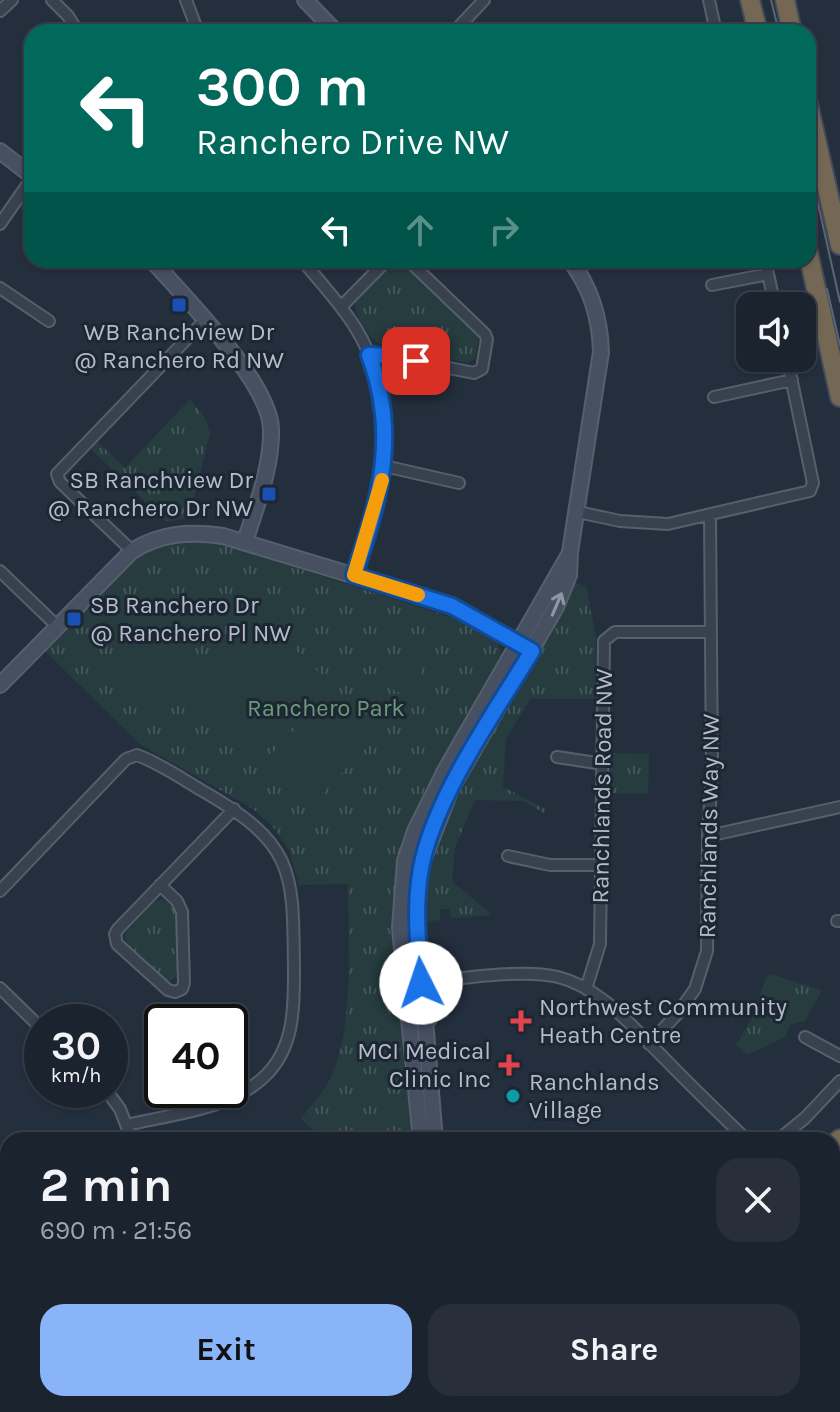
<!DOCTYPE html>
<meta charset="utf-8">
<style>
body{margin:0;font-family:Karla,sans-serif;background:#282f3a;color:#f1f3f6;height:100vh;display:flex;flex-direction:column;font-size:30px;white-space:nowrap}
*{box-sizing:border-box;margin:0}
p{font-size:26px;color:#a0a4aa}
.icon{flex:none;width:44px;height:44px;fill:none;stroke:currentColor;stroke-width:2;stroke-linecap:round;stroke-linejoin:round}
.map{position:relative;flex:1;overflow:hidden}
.sheet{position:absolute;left:0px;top:1132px;width:840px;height:280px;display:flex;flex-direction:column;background:#1b232e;border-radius:24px 24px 0 0;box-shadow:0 2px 6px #0004,0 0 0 2px #39404a}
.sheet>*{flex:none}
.guide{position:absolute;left:24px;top:24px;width:792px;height:244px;border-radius:24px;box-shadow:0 2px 6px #0004,0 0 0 2px #39404a;background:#00695c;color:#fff;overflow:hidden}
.buttons{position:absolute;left:736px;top:292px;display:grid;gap:16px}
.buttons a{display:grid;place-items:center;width:80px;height:80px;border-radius:16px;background:#1b232e;box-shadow:0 2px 6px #0004,0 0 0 2px #39404a;font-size:40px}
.speed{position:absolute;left:24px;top:1004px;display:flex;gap:16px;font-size:40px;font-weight:700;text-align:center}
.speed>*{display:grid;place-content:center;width:104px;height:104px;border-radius:50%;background:#1b232e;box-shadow:0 2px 6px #0004,0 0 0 2px #39404a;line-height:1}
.speed small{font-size:20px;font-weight:400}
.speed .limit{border:4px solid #111;border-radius:12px;background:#fff;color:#111}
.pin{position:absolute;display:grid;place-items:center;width:68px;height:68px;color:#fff;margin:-34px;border-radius:16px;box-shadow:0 4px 12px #0006}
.me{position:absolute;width:88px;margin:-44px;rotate:356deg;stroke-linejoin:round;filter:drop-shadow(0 0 6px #0008)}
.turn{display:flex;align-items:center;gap:28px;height:168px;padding:0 40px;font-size:36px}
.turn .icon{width:104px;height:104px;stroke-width:2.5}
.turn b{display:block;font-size:56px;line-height:68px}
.lanes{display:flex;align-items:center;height:76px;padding:0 40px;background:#0003;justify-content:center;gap:40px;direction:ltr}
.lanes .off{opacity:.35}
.round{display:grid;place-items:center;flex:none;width:84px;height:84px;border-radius:24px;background:#282f3a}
.overview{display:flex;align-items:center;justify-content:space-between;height:136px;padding:0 40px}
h1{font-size:48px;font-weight:700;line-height:60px}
.action{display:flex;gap:16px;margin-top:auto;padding:16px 40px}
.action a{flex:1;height:92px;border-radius:24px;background:#8ab4f8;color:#111;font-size:32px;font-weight:700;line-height:92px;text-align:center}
.action a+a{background:#282f3a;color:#f1f3f6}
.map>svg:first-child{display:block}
.park{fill:url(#park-tufts)}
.pitch{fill:#263c3f}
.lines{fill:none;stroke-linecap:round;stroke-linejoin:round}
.street-casing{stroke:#565f6c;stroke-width:14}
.secondary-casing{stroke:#565f6c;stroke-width:18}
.highway-casing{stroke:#434c59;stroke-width:22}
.street{stroke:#38414e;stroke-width:10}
.secondary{stroke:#465061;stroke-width:14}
.highway{stroke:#746855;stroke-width:18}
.tram{stroke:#5a6575;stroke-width:2}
.oneway{stroke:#8e96a5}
.route-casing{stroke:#114b97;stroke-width:20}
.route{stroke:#1a73e8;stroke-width:14}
.slow{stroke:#f59e0b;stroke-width:14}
.transit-dot{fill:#1a4fb4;stroke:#1d2633;stroke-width:3}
.health-dot{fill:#e0444e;stroke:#1d2633;stroke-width:3}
.culture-dot{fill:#0f9aa8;stroke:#1d2633;stroke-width:3}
.labels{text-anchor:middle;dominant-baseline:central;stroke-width:6;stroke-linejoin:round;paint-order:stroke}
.poi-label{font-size:24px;fill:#b4bcc9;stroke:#1d2633;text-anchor:start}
.park-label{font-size:24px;fill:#6b9a76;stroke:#1d2633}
.street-label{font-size:24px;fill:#b4bcc9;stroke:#1d2633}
</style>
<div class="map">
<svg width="840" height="1412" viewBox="0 0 840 1412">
<defs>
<pattern id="park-tufts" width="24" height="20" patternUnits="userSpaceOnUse" patternTransform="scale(2)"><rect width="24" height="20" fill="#263c3f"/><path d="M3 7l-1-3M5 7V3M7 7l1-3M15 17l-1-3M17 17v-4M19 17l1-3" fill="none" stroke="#435659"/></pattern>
</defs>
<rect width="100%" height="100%" fill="#242f3e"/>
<!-- park -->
<path class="park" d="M 394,262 L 406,266 L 475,333 L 479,338 L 475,358 L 468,363 L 380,344 C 368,337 354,315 355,301 Z
M 190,399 L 205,418 L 210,433 L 189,518 L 166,522 L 90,448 L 97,441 L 125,468 Z
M 202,540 L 244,551 L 463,621 L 498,643 L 503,656 L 416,813 C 401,848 395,878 395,916 L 414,1140 L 324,1140 L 301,1119 C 310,1106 323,1093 330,1079 C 355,1027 348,941 348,884 L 299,885 L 289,850 L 273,827 L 252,808 L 141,745 L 44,650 L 133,560 L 164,544 Z
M 572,582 L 586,586 L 596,637 L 595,699 L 530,699 L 506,739 L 503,787 L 545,809 L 545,814 L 524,801 L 475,800 L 455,848 L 452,881 L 492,915 L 451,918 L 450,909 L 440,909 L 440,920 L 422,922 L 429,859 L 453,799 L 559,614 Z
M 610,753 L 649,754 L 648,794 L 609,793 Z
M 162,899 C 186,907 178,949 178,970 L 175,978 L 170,981 L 165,980 L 126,944 L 124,935 L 153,902 Z
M 770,974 L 822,990 L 805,1021 L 790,1025 L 785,1037 L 747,1055 L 736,1045 L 751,1020 L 766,978 Z"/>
<!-- pitch -->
<path class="pitch" d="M 173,593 L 174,599 L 193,609 L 192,622 L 180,633 L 168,631 L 157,619 L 167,601 L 166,595 Z
M 258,614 L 329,682 L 252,762 L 182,695 Z
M 146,637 L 191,671 L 165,707 L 120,673 Z
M 396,658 L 420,666 L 422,672 L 409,693 L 396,692 L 387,682 L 387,668 Z
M 328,695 L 374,739 L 307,809 L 261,765 Z"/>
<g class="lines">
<!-- street casing -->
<g class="street-casing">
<path id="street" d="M 52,0 L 68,16 L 78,32
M 186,0 L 198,32
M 709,0 L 716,32
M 0,11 L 12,0
M 454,32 L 484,0
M 0,224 L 32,178
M 302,260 C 320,282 340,303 355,327 C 406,409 381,491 354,575
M 765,260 L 775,306
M 712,285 L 768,274
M 0,288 L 49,321
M 341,307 L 387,260
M 369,355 L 389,356 L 474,373 L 482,369 L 487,339 L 485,334 L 408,260
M 714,397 L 792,380
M 384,466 L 459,483
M 578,512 L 620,521 L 668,524 L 810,491 L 813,483 L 787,358
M 132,551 L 60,482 L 57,474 L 204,321
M 0,571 L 57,626
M 557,757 L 603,764
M 708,836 L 840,807
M 508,856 L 550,865 L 602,865
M 160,885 L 177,901 L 182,912 L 184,983 L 182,989 L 175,992 L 168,990 L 117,944 L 115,934 L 118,929 L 234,809
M 0,891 L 126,759 L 137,755 C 159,763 181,778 201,790 C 297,845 293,871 294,975 C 294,1012 293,1050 264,1077 C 229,1110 172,1114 127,1125
M 837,921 L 840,921
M 406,985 C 448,980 519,968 558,977 C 602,988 633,1028 664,1058 C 691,1086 719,1113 747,1140
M 0,988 L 42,1029
M 586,989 L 600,944 L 604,641 L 615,632 L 709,632
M 805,1037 L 840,1056
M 649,1044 L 678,1013 L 695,989 L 707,951 L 708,836 L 712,772 L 710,515
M 106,1090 L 120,1109 L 132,1140
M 778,1140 L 805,1118 L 840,1081
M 0,1162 L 5,1172
M 0,1316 L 8,1314"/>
</g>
<!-- secondary casing -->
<g class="secondary-casing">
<path id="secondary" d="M 305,0 L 336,32
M 0,151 L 32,176
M 152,260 C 184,297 270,382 271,429 C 272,468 256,506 245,542
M 0,685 L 132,551 C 161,533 190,531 223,536 L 441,602 L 466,613 L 525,647
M 429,1019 L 434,999 L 451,981
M 421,1140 L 400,928 L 405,861 L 415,831 L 446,769 L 570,553
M 435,1140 L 416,911 L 421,866 L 451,789 L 556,607 L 569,575 L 570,552 L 601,352 C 600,317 591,288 570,260
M 832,1156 L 840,1154
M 832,1180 L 840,1178
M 0,1339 L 8,1337
M 0,1357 L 8,1355
M 190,1404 L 191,1412
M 470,1404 L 476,1412
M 487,1404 L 492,1412"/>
</g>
<!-- highway casing -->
<g class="highway-casing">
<path id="highway" d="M 750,0 L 758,32
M 785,0 L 792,32
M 808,104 L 840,245
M 808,252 L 840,397
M 832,1146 L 840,1139"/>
</g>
<!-- street -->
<use href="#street" class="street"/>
<!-- secondary -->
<use href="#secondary" class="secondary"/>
<!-- highway -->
<use href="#highway" class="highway"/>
<!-- tram -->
<path class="tram" d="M 771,0 L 779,32
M 808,159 L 840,302
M 827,289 L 840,345"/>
</g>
<!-- one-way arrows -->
<defs><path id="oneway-shaft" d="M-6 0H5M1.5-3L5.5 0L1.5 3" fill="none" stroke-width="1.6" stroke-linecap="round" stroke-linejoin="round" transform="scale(2)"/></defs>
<use class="oneway" href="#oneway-shaft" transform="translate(557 604) rotate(-67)"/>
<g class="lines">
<!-- route casing -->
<g class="route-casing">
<path id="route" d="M 416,361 L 389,356 L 369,355 C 399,434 380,499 354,575 L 452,606 L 532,651 C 495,712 434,798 421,868 C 414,906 418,944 421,983"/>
</g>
<!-- route -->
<use href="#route" class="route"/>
<!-- slow -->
<path class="slow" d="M 382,480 L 354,575 L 418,595"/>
</g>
<!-- markers -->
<g class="transit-dot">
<rect x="171" y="297" width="16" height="16" rx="4"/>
<rect x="261" y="486" width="16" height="16" rx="4"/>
<rect x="66" y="611" width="16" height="16" rx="4"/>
</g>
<g class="health-dot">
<path d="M517 1009h8v8h8v8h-8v8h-8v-8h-8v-8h8z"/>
<path d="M505 1053h8v8h8v8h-8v8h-8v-8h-8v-8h8z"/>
</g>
<circle class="culture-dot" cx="513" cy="1096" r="8"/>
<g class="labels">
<!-- poi labels -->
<g class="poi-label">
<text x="179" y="332" text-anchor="middle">WB Ranchview Dr<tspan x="179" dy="28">@ Ranchero Rd NW</tspan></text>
<text x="253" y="480" text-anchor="end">SB Ranchview Dr<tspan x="253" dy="28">@ Ranchero Dr NW</tspan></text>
<text x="90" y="605">SB Ranchero Dr<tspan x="90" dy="28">@ Ranchero Pl NW</tspan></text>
<text x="539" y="1007">Northwest Community<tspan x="539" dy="28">Heath Centre</tspan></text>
<text x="491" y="1051" text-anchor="end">MCI Medical<tspan x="491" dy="28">Clinic Inc</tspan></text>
<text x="529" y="1082">Ranchlands<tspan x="529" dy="28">Village</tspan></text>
</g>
<!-- park labels -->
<g class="park-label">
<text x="326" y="708">Ranchero Park</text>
</g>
<!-- street labels -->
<g class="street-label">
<text transform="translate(602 786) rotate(-89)">Ranchlands Road NW</text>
<text transform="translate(709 826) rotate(-89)">Ranchlands Way NW</text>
</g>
</g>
</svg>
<div class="buttons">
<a><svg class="icon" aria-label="sound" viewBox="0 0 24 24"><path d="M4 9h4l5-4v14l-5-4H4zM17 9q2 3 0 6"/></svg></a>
</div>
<div class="speed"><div>30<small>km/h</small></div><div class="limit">40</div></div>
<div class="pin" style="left:416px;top:361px;background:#d93025"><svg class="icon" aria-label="arrive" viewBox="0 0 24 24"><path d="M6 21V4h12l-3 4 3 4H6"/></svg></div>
<svg class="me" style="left:421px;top:983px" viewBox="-20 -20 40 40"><circle r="19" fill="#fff"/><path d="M0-13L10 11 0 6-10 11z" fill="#1a73e8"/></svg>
<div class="guide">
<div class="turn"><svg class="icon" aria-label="left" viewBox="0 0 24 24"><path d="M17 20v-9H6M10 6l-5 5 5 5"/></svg><div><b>300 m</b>Ranchero Drive NW</div></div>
<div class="lanes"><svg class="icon" aria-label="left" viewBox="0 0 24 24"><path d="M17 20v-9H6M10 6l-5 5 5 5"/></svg><svg class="icon off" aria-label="ahead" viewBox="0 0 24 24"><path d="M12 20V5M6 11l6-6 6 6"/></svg><svg class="icon off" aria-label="right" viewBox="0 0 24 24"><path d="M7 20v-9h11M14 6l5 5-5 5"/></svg></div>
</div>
<section class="sheet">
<div class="overview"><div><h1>2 min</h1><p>690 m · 21:56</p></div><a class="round"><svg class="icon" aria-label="close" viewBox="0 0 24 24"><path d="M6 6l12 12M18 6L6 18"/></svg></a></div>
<div class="action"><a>Exit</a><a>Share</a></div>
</section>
</div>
